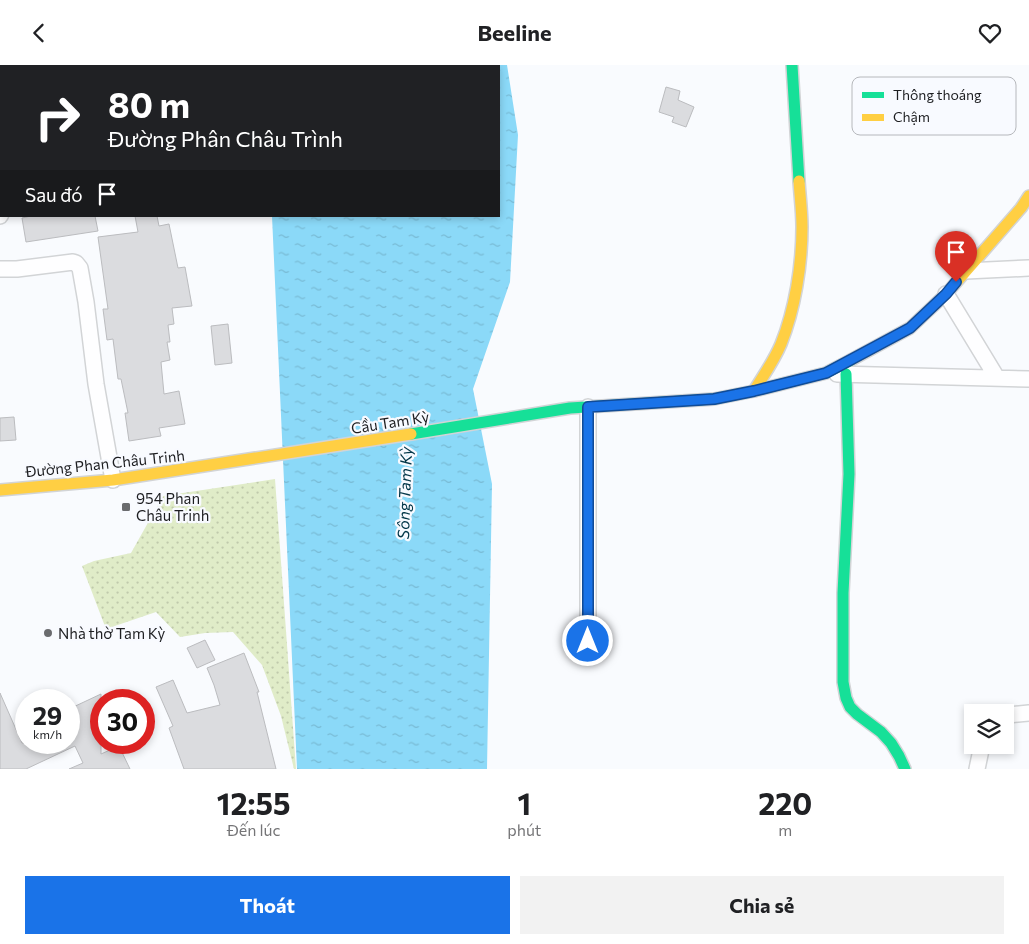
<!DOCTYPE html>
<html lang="vi">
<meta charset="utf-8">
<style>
body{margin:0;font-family:Commissioner,sans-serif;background:#f2f2f2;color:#202124;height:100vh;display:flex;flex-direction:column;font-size:19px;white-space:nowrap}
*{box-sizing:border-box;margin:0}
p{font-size:16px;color:#757577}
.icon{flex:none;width:28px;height:28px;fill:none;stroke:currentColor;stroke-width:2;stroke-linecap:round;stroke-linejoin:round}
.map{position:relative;height:704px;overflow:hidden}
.sheet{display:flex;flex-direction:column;background:#fff;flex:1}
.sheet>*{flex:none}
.banner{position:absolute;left:0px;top:0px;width:500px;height:152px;box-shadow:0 2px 8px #0003;background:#202124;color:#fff;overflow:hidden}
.controls{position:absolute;left:964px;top:639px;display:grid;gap:10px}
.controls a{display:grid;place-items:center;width:50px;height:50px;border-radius:0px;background:#fff;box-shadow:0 2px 8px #0003;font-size:25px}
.speed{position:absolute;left:15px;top:624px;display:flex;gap:10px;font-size:25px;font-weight:700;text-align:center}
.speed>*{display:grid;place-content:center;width:65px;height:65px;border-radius:50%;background:#fff;box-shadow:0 2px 8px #0003;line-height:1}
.speed small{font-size:12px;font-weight:400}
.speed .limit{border:8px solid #d22;background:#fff;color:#111}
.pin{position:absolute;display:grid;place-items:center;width:42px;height:42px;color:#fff;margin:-51px -21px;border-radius:50% 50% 50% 0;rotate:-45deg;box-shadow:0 0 5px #0007}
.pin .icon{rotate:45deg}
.me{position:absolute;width:55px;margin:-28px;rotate:0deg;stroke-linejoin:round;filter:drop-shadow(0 0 4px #0008)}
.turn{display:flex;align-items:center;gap:18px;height:105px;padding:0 25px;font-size:22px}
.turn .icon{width:65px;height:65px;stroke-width:2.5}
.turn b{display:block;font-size:35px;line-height:42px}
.then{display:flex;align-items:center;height:48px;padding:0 25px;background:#0003;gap:10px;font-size:19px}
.eta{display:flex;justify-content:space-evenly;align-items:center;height:85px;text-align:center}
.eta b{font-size:30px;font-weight:700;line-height:35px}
.button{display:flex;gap:10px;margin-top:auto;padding:10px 25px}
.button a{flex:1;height:58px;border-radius:0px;background:#1a73e8;color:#fff;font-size:20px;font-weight:700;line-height:58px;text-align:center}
.button a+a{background:#f2f2f2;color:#202124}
header{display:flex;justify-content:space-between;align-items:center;height:65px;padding:0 25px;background:#fff;font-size:22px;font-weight:700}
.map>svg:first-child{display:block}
.garden{fill:url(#garden-dots)}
.water{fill:url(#water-ripples)}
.building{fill:#dbdcdf;stroke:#bbbcbf}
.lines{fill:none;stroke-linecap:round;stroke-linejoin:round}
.street-casing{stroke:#d2d4d6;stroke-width:18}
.fast-casing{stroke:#d2d4d6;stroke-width:14}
.slow-casing{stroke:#d2d4d6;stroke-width:14}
.street{stroke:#fefeff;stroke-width:15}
.fast{stroke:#16e098;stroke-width:11}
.slow{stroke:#ffcf43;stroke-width:11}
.route-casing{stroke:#114b97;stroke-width:12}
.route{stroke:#1a73e8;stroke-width:9}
.poi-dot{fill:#6a6b6e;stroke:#f8faff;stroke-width:2}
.labels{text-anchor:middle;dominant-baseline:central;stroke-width:4.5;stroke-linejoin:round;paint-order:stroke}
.street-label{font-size:15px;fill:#1d1e21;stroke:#f8faff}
.poi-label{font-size:15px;fill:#1d1e21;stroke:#f8faff;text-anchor:start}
.water-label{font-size:16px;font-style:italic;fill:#033749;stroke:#f8faff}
.key{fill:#f8faff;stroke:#b6b8bc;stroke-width:1}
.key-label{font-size:14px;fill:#1d1e21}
</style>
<header><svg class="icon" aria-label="back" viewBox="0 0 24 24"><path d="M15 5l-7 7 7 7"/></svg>Beeline<svg class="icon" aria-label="heart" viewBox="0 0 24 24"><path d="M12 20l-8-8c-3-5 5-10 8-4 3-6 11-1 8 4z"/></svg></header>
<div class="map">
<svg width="1029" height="704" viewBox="0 0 1029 704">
<defs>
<pattern id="garden-dots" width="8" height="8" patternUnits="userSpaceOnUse" patternTransform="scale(1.25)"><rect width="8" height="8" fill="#e0ecc8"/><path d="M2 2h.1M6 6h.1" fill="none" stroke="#c0caac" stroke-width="1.8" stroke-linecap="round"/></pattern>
<pattern id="water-ripples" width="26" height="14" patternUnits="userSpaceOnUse" patternTransform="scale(1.25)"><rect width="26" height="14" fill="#8bd9f8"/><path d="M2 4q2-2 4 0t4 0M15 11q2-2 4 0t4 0" fill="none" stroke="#78bad4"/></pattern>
</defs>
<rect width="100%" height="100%" fill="#f9fbfe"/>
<!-- garden -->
<path class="garden" d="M 275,414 L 296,704 L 294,704 L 281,651 L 262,600 L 233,567 L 205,568 L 180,572 L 156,547 L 106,564 L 82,501 L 94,496 L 131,488 L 163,431 Z"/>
<!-- water -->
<path class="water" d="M 272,0 L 507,0 L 518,70 L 510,217 L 473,324 L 492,419 L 487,704 L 297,704 L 272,151 L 499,151 L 499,1 L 272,1 Z"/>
<!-- building -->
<path class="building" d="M 666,22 L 680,26 L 678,35 L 694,42 L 686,62 L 672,57 L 674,52 L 659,47 Z
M 31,151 L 95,151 L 98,166 L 26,177 L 22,153 Z
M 135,151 L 157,151 L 159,161 L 169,159 L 178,203 L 185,202 L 192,241 L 172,243 L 174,259 L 168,260 L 170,277 L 167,277 L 170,295 L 161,297 L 164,329 L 179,326 L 185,359 L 159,363 L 161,371 L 129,376 L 125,348 L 128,348 L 121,314 L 118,314 L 113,274 L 107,275 L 103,244 L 108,244 L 98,172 L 138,167 Z
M 228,259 L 232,298 L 215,300 L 211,261 Z
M 14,352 L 16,375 L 0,376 L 0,353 Z
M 205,575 L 215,595 L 197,603 L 187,583 Z
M 244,588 L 259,627 L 257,627 L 276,704 L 184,704 L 169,663 L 173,661 L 156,622 L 173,615 L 187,648 L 220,640 L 214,620 L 207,603 Z
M 0,628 L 22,678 L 69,678 L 69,644 L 101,629 L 101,689 L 119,681 L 130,704 L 69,704 L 83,698 L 75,681 L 26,704 L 0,704 Z"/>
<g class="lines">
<!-- street casing -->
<g class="street-casing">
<path id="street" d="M 181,0 L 181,1
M 0,151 L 1,149
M 0,204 L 17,204 L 73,197 L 76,198 L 80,203 L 86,237 L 96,319 L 113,415
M 966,206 L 1029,203
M 946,229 L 997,313
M 837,309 L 1029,314
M 588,342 L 588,576
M 1005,652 L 1008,650 L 1029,648
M 977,704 L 982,680"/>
</g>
<!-- fast casing -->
<g class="fast-casing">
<path id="fast" d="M 792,0 L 799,116
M 846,309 L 849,409 L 843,528 L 843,617 L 846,633 L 850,642 L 857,649 L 881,667 L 891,678 L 899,691 L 905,704
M 411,369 L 570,343 L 714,334 L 754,326 L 826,308 L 851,295"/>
</g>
<!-- slow casing -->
<g class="slow-casing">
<path id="slow" d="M 851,295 L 910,263 L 946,229 L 1021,143 L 1029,131
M 754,326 C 763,311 774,296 781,279 C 795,244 802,200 802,162 C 802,147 800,131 799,116
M 0,425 L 113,415 L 411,369"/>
</g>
<!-- street -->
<use href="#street" class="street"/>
<!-- fast -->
<use href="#fast" class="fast"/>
<!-- slow -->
<use href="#slow" class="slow"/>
</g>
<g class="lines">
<!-- route casing -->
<g class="route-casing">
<path id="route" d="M 588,576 L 588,342 L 714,334 L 754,326 L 826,308 L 910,263 L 946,229 L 956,217"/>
</g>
<!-- route -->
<use href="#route" class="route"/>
</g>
<!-- markers -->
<g class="poi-dot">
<rect x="121" y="437" width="10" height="10" rx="2.5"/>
<circle cx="48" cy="568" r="5"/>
</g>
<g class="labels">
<!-- street labels -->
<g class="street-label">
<text transform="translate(390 357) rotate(-9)">Cầu Tam Kỳ</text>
<text transform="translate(105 398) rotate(-6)">Đường Phan Châu Trinh</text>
</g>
<!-- poi labels -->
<g class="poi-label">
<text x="136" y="433">954 Phan<tspan x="136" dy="17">Châu Trinh</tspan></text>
<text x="58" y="568">Nhà thờ Tam Kỳ</text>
</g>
<!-- water labels -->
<g class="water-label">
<text transform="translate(404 428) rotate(-88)">Sông Tam Kỳ</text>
</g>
</g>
<!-- legend -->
<rect x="852" y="12" width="164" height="58" rx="8" class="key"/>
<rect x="862" y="27" width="22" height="6" fill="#16e098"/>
<rect x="862" y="49" width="22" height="7" fill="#ffcf43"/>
<g class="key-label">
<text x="893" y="35">Thông thoáng</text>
<text x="893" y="57">Chậm</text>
</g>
</svg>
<div class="controls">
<a><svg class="icon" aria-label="layers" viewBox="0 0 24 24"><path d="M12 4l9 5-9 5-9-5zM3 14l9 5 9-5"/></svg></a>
</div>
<div class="speed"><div>29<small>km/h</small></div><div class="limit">30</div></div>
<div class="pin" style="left:956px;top:217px;background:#d93025"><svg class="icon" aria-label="arrive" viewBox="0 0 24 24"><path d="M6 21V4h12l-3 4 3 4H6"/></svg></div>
<svg class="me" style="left:588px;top:576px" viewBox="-20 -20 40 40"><circle r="17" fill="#1a73e8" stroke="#fff" stroke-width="3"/><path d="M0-11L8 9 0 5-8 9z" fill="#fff"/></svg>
<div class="banner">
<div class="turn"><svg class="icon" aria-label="right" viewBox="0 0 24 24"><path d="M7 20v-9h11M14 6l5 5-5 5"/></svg><div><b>80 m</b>Đường Phân Châu Trình</div></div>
<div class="then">Sau đó<svg class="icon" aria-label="arrive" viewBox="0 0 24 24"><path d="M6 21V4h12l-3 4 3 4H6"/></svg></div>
</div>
</div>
<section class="sheet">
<div class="eta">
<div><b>12:55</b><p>Đến lúc</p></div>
<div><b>1</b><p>phút</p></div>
<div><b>220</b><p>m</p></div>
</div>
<div class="button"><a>Thoát</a><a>Chia sẻ</a></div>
</section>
